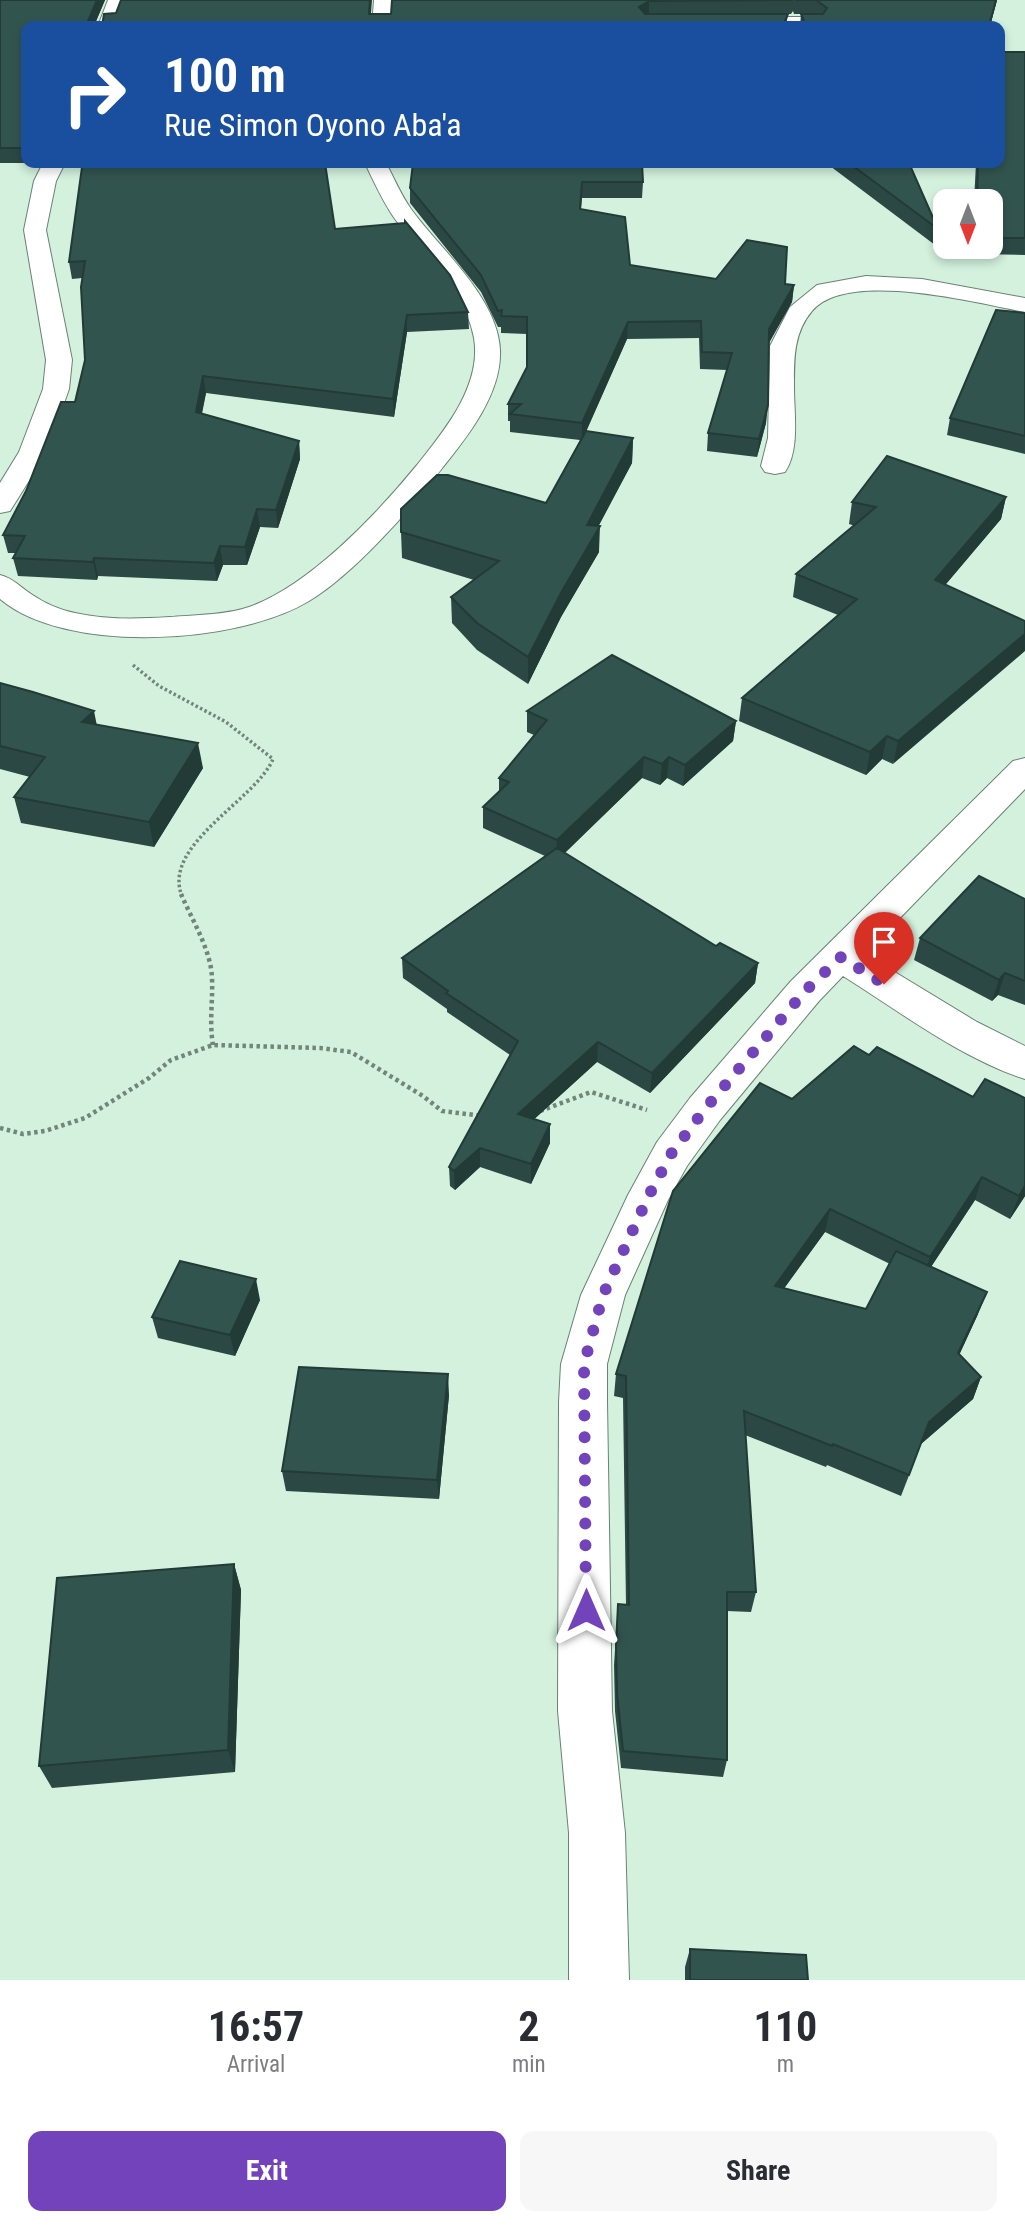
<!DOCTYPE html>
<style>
body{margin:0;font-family:"Roboto Condensed",sans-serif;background:#f7f7f7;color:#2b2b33;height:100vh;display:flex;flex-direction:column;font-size:26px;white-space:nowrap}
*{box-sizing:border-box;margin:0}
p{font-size:23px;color:#7c7c81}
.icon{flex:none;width:38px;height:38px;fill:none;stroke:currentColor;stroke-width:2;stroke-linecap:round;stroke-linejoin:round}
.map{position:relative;height:1980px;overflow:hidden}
.drawer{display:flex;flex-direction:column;background:#fff;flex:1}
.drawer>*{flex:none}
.top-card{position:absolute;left:21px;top:21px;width:984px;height:147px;border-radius:14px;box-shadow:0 4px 10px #0003;background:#1a4fa0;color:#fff;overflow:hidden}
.needle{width:46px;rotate:180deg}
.fabs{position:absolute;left:933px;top:189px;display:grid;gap:14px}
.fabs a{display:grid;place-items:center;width:70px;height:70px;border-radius:14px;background:#fff;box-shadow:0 4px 10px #0003;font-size:35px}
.pin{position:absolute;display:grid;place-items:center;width:60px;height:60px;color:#fff;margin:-72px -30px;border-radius:50% 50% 50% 0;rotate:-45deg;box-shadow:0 0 7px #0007}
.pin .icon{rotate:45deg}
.me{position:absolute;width:77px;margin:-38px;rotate:0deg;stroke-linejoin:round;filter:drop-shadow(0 0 5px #0008)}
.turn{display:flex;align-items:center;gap:24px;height:147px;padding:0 28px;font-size:32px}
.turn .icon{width:91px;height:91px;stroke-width:2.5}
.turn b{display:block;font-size:49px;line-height:60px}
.eta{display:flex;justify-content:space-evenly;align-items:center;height:119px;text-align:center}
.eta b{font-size:42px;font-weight:700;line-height:49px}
.primary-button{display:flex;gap:14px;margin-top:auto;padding:14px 28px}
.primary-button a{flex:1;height:80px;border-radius:14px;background:#7343bb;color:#fff;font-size:28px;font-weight:700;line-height:80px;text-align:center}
.primary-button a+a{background:#f7f7f7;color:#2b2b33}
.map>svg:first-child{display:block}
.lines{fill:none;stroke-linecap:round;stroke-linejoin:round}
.minor-casing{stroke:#688372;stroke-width:2}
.path-far1{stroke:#718678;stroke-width:3.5;stroke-dasharray:2.5 2.5;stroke-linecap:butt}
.path{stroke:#718678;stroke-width:4.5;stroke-dasharray:3.5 3.5;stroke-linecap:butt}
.minor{fill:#fff;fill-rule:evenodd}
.wall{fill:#2b4844;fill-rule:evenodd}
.shaded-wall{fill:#233b37}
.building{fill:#32544f;stroke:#233b37;stroke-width:2}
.route{stroke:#7343bb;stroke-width:12;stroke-dasharray:0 21.6}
</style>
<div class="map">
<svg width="1025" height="1980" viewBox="0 0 1025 1980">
<rect width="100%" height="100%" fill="#d3f1dd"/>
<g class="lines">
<!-- minor casing -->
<g class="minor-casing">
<path id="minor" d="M 108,0 L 126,0 L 116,26 L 98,26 Z
M 374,0 L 392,0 L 390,26 L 372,26 Z
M 736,17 L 814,17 L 823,22 L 819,26 L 730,26 L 727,22 Z
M 43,163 L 65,163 L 56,181 L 46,230 L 72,360 L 69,389 L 47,452 L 10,511 L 0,513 L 0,483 L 19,452 L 43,389 L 46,360 L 24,230 L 34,181 Z
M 365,163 L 386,163 C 394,178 401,195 411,209 C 440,249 498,298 500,350 C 502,393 468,436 443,467 C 411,509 354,574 309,601 C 238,644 66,655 0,599 L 0,575 C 13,578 20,587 31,594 C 44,603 60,610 75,613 C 106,620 138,619 170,617 C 195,615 225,615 249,607 C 309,586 377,514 417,465 C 445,430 482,385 474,338 C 466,292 422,255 395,219 C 383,202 374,182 365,163 Z
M 866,276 L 922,279 L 1025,298 L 1025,312 C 977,303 847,269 812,311 C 793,333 794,361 794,388 C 794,413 800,450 785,472 L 775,474 L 765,472 L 761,466 L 768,438 L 770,346 L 790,307 L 817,285 Z
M 1025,758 L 1025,789 L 865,954 L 977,1022 L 1025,1046 L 1025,1079 C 962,1059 899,1011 843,976 L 819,1001 L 720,1120 L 687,1166 L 668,1200 L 625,1295 L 607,1364 L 607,1402 L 612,1711 L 625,1833 L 629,1980 L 569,1980 L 569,1833 L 558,1711 L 559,1402 L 561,1364 L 581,1295 L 628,1195 L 657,1142 L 690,1098 L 791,981 L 1013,761 Z"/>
</g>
<!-- path-far1 -->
<path class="path-far1" d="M 133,665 L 159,686 L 226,722 L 273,759 C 256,800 161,845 182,896"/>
<!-- path -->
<path class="path" d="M 181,894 C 192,920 211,950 212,978 C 213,1002 209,1021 213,1045
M 540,1111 L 591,1092 L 647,1110
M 0,1128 L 23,1134 L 45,1131 L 85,1118 L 149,1078 L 171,1060 L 213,1045 L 320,1048 L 351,1052 L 423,1096 L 442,1111 L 483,1116"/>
<!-- minor -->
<use href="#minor" class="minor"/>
</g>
<!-- wall -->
<path class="wall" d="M 0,0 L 105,0 L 94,26 L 26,26 L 26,163 L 37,163 L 0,163 Z
M 392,0 L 997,0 L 990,26 L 800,26 L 801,14 L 805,14 L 794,14 L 793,11 L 791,14 L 739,14 L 788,14 L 786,26 L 102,26 L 116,13 L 391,14 Z
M 1025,52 L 1025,255 L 973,254 L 973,247 L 990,247 L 990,201 L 974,201 L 976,163 L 999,163 Z
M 413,163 L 643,182 L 642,198 L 582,198 L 581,209 L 630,265 L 716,279 L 794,285 L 792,302 L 769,343 L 766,423 L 757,457 L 707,451 L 708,433 L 727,370 L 700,369 L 699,338 L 627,339 L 586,431 L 633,438 L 632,463 L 598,526 L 599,552 L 561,617 L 528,684 L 477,650 L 452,623 L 451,597 L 474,580 L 402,558 L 401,532 L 546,503 L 580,440 L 510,432 L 510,421 L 508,421 L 508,404 L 527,367 L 527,334 L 501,333 L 501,327 L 498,327 L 481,292 L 410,203 L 410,188 Z
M 826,163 L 909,163 L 938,229 L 935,245 Z
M 335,229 L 468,312 L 469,329 L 407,332 L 394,417 L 206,393 L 202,414 L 299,441 L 300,459 L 278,528 L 260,527 L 247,565 L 223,565 L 217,581 L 98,576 L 97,580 L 18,576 L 13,558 L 16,553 L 8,553 L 3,535 L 75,402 L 85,360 L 82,278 L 72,279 L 69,262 Z
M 1025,313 L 1025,454 L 947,435 L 950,418 Z
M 1006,497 L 1001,519 L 945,585 L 893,764 L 882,759 L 866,775 L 739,721 L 742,698 L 838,615 L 793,597 L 796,574 L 855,526 L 849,524 L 852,502 Z
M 0,683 L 97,725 L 203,768 L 154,847 L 21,823 L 14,797 L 30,777 L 0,769 Z
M 527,711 L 736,721 L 733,741 L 683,786 L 667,778 L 660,785 L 642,778 L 565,853 L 716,946 L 758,963 L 755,983 L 650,1093 L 597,1062 L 534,1119 L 550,1124 L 550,1143 L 531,1184 L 480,1167 L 455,1190 L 450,1186 L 449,1167 L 510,1055 L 447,1012 L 447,1009 L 403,978 L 402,958 L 545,856 L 483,828 L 483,807 L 499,792 L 499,778 L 534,735 L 527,732 Z
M 1025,899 L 1025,1005 L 998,995 L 992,1001 L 914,960 L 920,938 Z
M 854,1046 L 1025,1196 L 1010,1219 L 975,1200 L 931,1267 L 978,1314 L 959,1355 L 981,1377 L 973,1399 L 921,1444 L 901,1496 L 827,1465 L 826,1467 L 745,1435 L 756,1592 L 751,1612 L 727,1611 L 727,1760 L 723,1777 L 621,1768 L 615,1711 L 614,1665 L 618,1604 L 626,1605 L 623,1398 L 614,1396 L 616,1374 L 792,1099 ZM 825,1232 L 890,1264 L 866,1309 L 784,1288 Z
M 260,1300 L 235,1356 L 158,1338 L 152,1317 Z
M 449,1395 L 439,1499 L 286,1491 L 282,1471 Z
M 234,1564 L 241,1590 L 235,1772 L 52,1788 L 39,1766 Z
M 690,1949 L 808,1980 L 685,1980 L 685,1967 Z"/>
<!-- shaded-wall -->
<path class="shaded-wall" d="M 97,0 L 105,0 L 94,26 L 86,26 Z
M 370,0 L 372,0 L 370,26 L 369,14 Z
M 996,0 L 997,0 L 990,26 L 989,26 Z
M 649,1 L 649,15 L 638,21 L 639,7 Z
M 794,285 L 792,302 L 767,346 L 769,329 Z
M 407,315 L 407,332 L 394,417 L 393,399 Z
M 628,322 L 627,339 L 582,441 L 582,423 Z
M 203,376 L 206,393 L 198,429 L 196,412 Z
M 768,405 L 766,423 L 757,457 L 759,439 Z
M 633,438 L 632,463 L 586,550 L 587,525 Z
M 299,441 L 300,459 L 278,528 L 276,510 Z
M 1006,497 L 1001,519 L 930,603 L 935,580 Z
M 257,509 L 260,527 L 247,565 L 245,547 Z
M 600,526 L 599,552 L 561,617 L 528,684 L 528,657 L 562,591 Z
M 220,546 L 223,565 L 217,581 L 214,563 Z
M 94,558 L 98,576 L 97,580 L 93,562 Z
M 1025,634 L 1025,651 L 893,764 L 898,741 Z
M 94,711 L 99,736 L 82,722 Z
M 736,721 L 733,741 L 683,786 L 685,765 Z
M 887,736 L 882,759 L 866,775 L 870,752 Z
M 198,743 L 203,768 L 154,847 L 149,822 Z
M 644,757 L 642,778 L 556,861 L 557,840 Z
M 669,757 L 667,778 L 660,785 L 662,764 Z
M 758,963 L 755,983 L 650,1093 L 652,1073 Z
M 1005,973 L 998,995 L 992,1001 L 999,980 Z
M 598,1042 L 597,1062 L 518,1134 L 518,1114 Z
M 550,1124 L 550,1143 L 531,1184 L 531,1164 Z
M 480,1148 L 480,1167 L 455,1190 L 454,1171 Z
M 982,1177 L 975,1200 L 923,1279 L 930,1257 Z
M 1025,1186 L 1025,1196 L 1010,1219 L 1019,1196 Z
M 830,1209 L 825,1232 L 770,1308 L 775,1286 Z
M 256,1279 L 260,1300 L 235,1356 L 230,1335 Z
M 987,1292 L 978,1314 L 950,1375 L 958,1353 Z
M 448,1374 L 449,1395 L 439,1499 L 437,1480 Z
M 981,1377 L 973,1399 L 921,1444 L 901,1496 L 929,1422 Z
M 234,1564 L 241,1590 L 235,1772 L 228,1750 Z"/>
<!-- building -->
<path class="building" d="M 0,0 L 97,0 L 86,26 L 26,26 L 26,148 L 0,148 Z
M 121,0 L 370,0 L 369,14 L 391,14 L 392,0 L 793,0 L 649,1 L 639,7 L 645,14 L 788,14 L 783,26 L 102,26 L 104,14 L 116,13 Z
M 796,0 L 795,0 L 996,0 L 989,26 L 806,26 L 801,14 L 823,14 L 827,8 L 816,0 Z
M 999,52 L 1025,52 L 1025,238 L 990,238 L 990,201 L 977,201 L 978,163 L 999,163 Z
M 84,163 L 325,163 L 335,229 L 405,223 L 405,221 L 450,275 L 468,312 L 407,315 L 393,399 L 203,376 L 196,412 L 299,441 L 276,510 L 257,509 L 245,547 L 220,546 L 214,563 L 94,558 L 93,562 L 13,558 L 25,536 L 3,535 L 26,491 L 61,402 L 75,402 L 85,360 L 81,287 L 85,261 L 69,262 L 82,167 Z
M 413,163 L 642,163 L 643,182 L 582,182 L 580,209 L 625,217 L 630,265 L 716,279 L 747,240 L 787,247 L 785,284 L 794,285 L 769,329 L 768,405 L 759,439 L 708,433 L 732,353 L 702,352 L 701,321 L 628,322 L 582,423 L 510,414 L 521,404 L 508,404 L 527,367 L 527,317 L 501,316 L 502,310 L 498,311 L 481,275 L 410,188 Z
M 849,163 L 909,163 L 938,229 Z
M 996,310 L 1025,313 L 1025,436 L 950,418 Z
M 586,431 L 633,438 L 587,525 L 600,526 L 562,591 L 528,657 L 477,623 L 451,597 L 499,561 L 401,532 L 401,509 L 437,475 L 448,475 L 546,503 Z
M 887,456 L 1006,497 L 935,580 L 1025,621 L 1025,634 L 898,741 L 887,736 L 870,752 L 742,698 L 857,599 L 796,574 L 876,507 L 852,502 Z
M 612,655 L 736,721 L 685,765 L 669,757 L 662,764 L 644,757 L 557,840 L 483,807 L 509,782 L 499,778 L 547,720 L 527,711 Z
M 0,683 L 33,692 L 94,711 L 82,722 L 198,743 L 149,822 L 14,797 L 45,757 L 0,746 Z
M 557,848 L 716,946 L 720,943 L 758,963 L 652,1073 L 598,1042 L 518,1114 L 550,1124 L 531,1164 L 480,1148 L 454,1171 L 449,1167 L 518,1041 L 446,993 L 448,991 L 402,958 Z
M 979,876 L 1025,899 L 1025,981 L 1005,973 L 999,980 L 920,938 Z
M 854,1046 L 869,1055 L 877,1047 L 973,1097 L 985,1079 L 1025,1098 L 1025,1186 L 1019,1196 L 982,1177 L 930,1257 L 830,1209 L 775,1286 L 866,1309 L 896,1251 L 987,1292 L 958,1353 L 981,1377 L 929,1422 L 909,1475 L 833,1444 L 832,1446 L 744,1411 L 756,1592 L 727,1592 L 727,1760 L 623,1751 L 617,1693 L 616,1646 L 618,1604 L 629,1605 L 626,1376 L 616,1374 L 673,1191 L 760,1083 L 792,1099 Z
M 180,1261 L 256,1279 L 230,1335 L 152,1317 Z
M 299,1367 L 448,1374 L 437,1480 L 282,1471 Z
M 234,1564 L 228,1750 L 39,1766 L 57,1578 Z
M 690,1949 L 806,1955 L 808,1980 L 690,1980 Z"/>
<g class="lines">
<!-- route -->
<path class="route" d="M 586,1610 L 584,1364 L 603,1295 L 649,1195 L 671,1154 L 705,1109 L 805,991 L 841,957 L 884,984"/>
</g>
</svg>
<div class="fabs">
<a><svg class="needle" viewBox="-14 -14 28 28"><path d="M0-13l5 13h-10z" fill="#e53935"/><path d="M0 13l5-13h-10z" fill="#7c7c81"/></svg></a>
</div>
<div class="pin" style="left:884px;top:984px;background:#d93025"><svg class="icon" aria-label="arrive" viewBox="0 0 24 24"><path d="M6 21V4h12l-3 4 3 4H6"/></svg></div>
<svg class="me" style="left:586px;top:1610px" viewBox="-20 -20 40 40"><path d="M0-17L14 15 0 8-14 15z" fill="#7343bb" stroke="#fff" stroke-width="4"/></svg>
<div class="top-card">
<div class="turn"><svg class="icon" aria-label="right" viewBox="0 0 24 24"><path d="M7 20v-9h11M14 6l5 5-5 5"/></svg><div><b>100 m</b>Rue Simon Oyono Aba'a</div></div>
</div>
</div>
<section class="drawer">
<div class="eta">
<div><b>16:57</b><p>Arrival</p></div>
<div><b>2</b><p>min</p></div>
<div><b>110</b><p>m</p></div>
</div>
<div class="primary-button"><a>Exit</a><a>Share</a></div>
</section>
